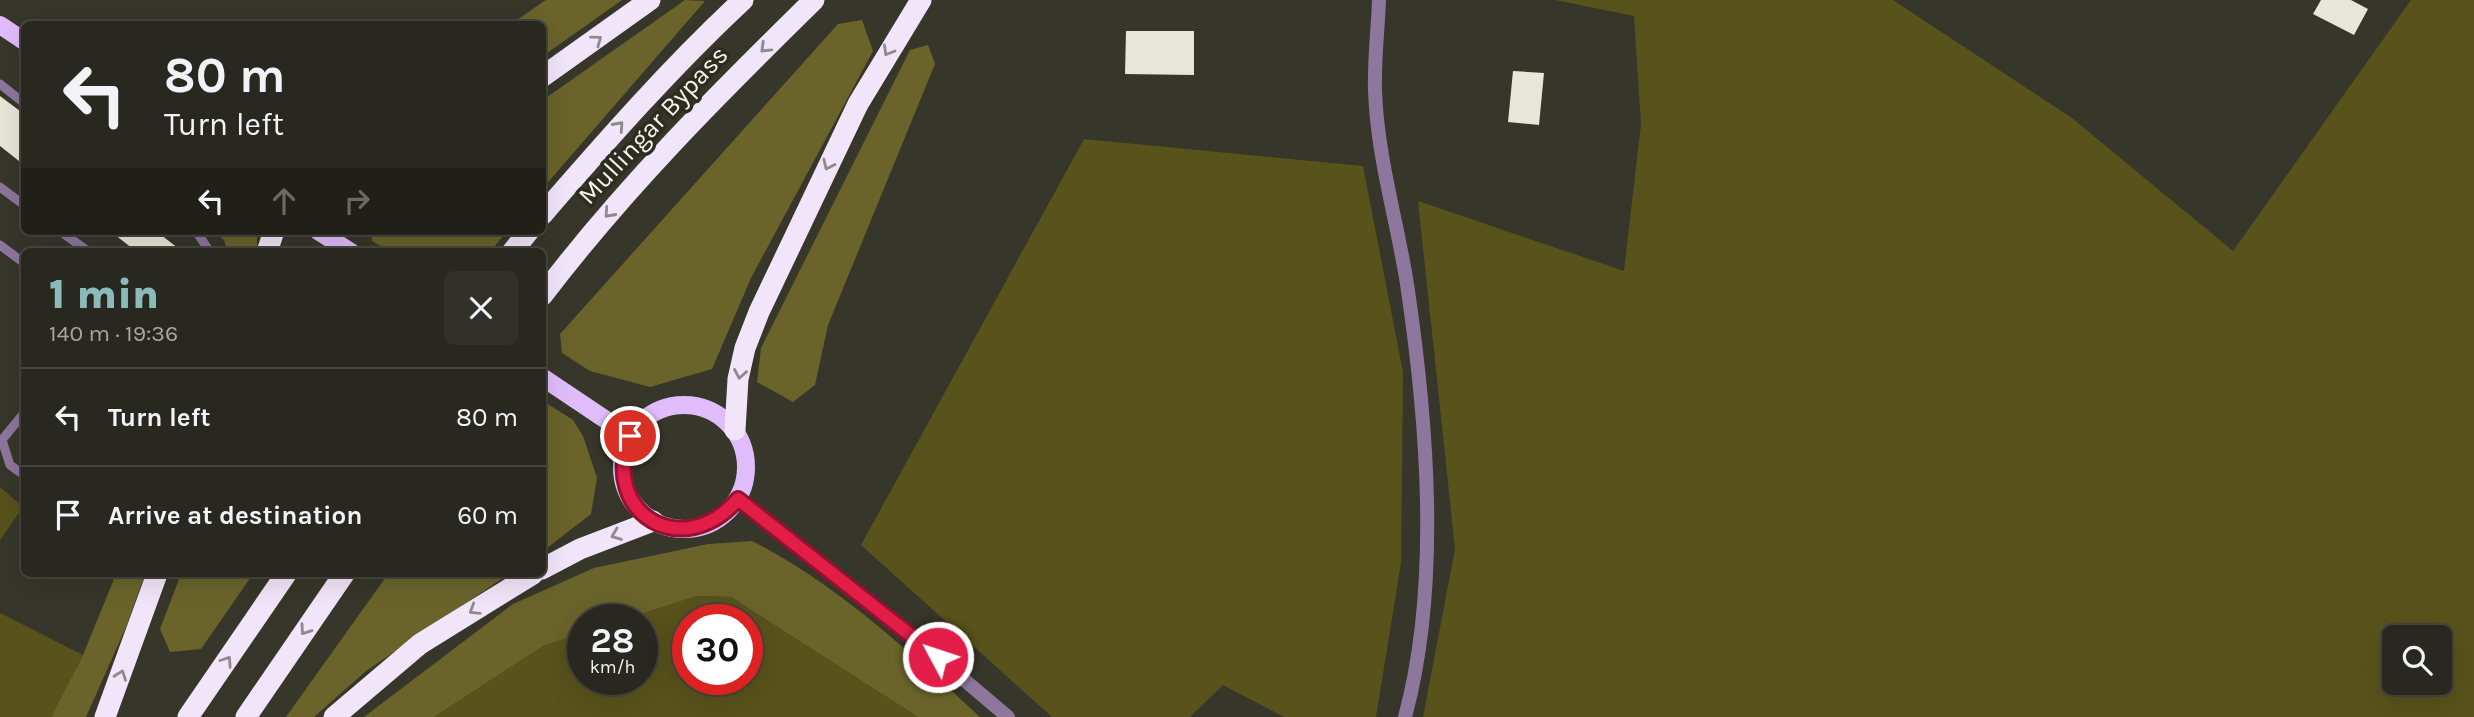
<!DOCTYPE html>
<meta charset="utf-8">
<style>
body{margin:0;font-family:Karla,sans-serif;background:#313029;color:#f1f3f6;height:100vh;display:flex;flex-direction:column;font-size:26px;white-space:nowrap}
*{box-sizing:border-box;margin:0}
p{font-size:23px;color:#a5a6a5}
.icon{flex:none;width:38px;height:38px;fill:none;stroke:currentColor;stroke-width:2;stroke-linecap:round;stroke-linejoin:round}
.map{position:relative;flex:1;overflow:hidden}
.side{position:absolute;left:21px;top:248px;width:525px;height:329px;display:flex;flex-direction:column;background:#292820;border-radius:10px;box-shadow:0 7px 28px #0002,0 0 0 2px #45443e}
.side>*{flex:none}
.banner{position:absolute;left:21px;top:21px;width:525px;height:214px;border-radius:10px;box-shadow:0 7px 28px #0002,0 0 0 2px #45443e;background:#292820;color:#f1f3f6;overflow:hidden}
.tools{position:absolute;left:2382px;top:625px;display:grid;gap:14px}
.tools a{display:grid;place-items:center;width:70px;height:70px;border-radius:10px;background:#292820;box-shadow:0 7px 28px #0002,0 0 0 2px #45443e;font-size:35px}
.speed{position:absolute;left:567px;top:604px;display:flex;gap:14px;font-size:35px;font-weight:700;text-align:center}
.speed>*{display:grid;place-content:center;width:91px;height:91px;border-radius:50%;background:#292820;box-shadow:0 7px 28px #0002,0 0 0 2px #45443e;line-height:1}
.speed small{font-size:18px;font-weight:400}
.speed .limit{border:10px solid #d22;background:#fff;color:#111}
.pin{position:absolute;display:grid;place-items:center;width:60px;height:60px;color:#fff;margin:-30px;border:4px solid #fff;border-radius:50%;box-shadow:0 2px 7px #0007}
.me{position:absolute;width:77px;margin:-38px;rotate:310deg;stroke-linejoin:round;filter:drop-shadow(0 0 5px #0008)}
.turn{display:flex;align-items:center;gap:24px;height:147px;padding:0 28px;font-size:32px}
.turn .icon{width:91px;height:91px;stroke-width:2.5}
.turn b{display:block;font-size:49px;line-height:60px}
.lanes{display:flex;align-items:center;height:66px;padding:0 28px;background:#0003;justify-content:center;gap:35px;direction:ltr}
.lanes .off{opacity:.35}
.round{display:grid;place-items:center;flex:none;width:74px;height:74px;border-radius:10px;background:#313029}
.head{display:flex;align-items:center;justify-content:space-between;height:119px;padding:0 28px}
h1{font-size:42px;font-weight:800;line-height:52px;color:#8bbbb9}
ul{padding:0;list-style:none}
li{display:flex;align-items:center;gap:21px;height:98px;padding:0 28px;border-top:2px solid #45443e}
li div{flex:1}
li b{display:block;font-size:26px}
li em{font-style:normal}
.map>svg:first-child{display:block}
.green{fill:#58521b;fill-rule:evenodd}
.forest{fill:#6a642b}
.building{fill:#e8e6d7}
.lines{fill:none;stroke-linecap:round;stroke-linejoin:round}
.lane{stroke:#8d779d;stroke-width:9}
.street{stroke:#8d779d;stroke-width:14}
.primary{stroke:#e0bcfb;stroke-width:18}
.highway{stroke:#f1e6f9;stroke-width:21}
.oneway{stroke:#8f898c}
.route-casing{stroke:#92132f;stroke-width:18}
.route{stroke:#e11d48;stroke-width:12}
.labels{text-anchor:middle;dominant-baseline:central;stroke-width:7;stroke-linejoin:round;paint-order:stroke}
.street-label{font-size:26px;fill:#f5f4ec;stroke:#2d2c20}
</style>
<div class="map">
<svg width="2474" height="717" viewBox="0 0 2474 717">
<rect width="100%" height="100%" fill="#37362a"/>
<!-- green -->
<path class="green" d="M 1555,0 L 1893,0 L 2072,118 L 2233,251 L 2411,0 L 2474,0 L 2474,717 L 1423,717 L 1455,549 L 1418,201 L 1624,271 L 1641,124 L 1634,16 ZM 2394,637 L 2440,637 L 2440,682 L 2394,682 Z
M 1084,139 L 1363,166 L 1403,372 L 1401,563 L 1376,717 L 1284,717 L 1223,685 L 1190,717 L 1052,717 L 861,545 Z
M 0,487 L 23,507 L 0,540 Z
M 697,596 L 731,597 L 918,717 L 434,717 L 543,646 L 583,633 L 583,679 L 642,679 L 642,620 L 625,619 ZM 688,620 L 747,620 L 747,679 L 688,679 Z
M 0,613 L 83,655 L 51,717 L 0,717 Z"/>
<!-- forest -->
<path class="forest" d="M 546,0 L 622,0 L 543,56 L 542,24 L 511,24 Z
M 685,0 L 705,1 L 543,188 L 543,100 Z
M 862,20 L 873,51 L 751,278 L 712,369 L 650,387 L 590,371 L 562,353 L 560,334 L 838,24 Z
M 928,45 L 935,64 L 828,325 L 815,385 L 793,402 L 757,382 L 761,348 L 910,50 Z
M 213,231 L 257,231 L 257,252 L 228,252 L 224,240 Z
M 372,231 L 507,231 L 490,252 L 391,252 L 372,241 Z
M 543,401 L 573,420 L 583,436 L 597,478 L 591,514 L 543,551 Z
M 752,541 C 837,584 911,653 980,717 L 918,717 L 731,597 L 697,596 L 625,619 L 583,620 L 583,633 L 543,646 L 434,717 L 364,717 L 513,604 L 594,568 L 708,544 Z
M 116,574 L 145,574 L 126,627 L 86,717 L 51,717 L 83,655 Z
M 181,574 L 253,574 L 201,649 L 170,652 L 160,629 Z
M 388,574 L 509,574 L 366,671 L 314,717 L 286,717 Z"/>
<!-- building -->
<path class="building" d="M 2321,0 L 2351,0 L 2368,9 L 2354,35 L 2313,14 Z
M 1126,31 L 1194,31 L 1194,75 L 1125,74 Z
M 1513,71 L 1544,73 L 1539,125 L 1508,122 Z
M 0,96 L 24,114 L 24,165 L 0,146 Z
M 110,231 L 156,231 L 183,252 L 137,252 Z"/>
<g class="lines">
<!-- lane -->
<path class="lane" d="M 0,84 L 24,103
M 0,187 L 24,205
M 60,231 L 89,252
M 196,231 L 210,252
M 0,245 L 24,263
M 24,413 L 2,440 L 10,465 L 24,475"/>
<!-- street -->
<path class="street" d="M 1379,0 C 1378,30 1374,60 1375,90 C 1377,156 1397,220 1407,284 C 1427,419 1441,584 1405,717
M 738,499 L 896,622 L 1008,717"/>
<!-- primary -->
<path class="primary" d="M 0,25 L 24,41
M 318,231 L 351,252
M 542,377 L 630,436
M622 467a62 62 0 1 1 124 0a62 62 0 1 1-124 0Z"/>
<!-- highway -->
<path class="highway" d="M 542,77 L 650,0
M 542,215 C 607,140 671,67 743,0
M 267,252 L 274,231
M 512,252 L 529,231
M 542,296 C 624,188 718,94 814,0
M 735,430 L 738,379 L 745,348 L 759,312 L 858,104 L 921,0
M 542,569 L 580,549 L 653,521
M 105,717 L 157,574
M 188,717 L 286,574
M 246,717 L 344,574
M 334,717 L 420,644 L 533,574"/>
</g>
<!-- one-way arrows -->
<defs><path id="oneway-chevron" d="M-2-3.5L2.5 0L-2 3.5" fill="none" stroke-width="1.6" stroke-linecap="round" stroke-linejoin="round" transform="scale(1.75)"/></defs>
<g class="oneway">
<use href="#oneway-chevron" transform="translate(597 40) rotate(-37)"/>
<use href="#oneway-chevron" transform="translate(765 48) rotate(136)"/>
<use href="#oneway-chevron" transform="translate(888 51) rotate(120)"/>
<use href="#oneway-chevron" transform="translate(619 126) rotate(-48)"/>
<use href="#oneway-chevron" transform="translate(828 165) rotate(115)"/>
<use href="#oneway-chevron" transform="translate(609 213) rotate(132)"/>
<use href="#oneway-chevron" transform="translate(740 374) rotate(100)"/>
<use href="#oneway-chevron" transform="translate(616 535) rotate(159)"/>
<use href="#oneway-chevron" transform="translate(474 610) rotate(148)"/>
<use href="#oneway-chevron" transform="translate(305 630) rotate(125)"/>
<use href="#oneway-chevron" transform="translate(227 661) rotate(-56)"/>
<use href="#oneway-chevron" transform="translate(121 675) rotate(-70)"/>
</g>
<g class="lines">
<!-- route casing -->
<g class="route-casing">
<path id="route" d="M 630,436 C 600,514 683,563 738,499 L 938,657"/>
</g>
<!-- route -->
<use href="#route" class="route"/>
</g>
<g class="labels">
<!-- street labels -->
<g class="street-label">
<text transform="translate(653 125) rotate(-47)">Mullingar Bypass</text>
</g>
</g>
</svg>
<div class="tools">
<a><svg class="icon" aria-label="search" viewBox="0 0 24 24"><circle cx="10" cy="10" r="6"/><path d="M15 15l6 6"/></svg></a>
</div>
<div class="speed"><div>28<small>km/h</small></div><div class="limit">30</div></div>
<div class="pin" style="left:630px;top:436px;background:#d93025"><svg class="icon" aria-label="arrive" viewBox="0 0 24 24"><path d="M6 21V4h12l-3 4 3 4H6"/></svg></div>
<svg class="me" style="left:938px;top:657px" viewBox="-20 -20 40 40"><circle r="17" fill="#e11d48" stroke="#fff" stroke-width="3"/><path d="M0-11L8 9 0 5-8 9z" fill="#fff"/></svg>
<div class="banner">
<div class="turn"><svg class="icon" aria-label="left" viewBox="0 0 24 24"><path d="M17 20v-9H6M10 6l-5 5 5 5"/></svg><div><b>80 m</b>Turn left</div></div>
<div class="lanes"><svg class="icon" aria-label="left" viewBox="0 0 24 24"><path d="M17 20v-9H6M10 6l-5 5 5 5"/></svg><svg class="icon off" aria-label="ahead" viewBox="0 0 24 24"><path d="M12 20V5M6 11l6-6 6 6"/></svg><svg class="icon off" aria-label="right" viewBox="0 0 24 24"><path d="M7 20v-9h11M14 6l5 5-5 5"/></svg></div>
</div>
<section class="side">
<div class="head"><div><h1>1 min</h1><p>140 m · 19:36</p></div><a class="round"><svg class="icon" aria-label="close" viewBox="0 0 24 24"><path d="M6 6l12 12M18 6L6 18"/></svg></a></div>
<ul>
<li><svg class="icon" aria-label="left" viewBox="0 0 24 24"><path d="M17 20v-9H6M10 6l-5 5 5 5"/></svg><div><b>Turn left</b></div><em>80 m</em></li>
<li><svg class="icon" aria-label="arrive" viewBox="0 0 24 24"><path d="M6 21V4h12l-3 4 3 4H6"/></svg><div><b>Arrive at destination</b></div><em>60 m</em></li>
</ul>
</section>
</div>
